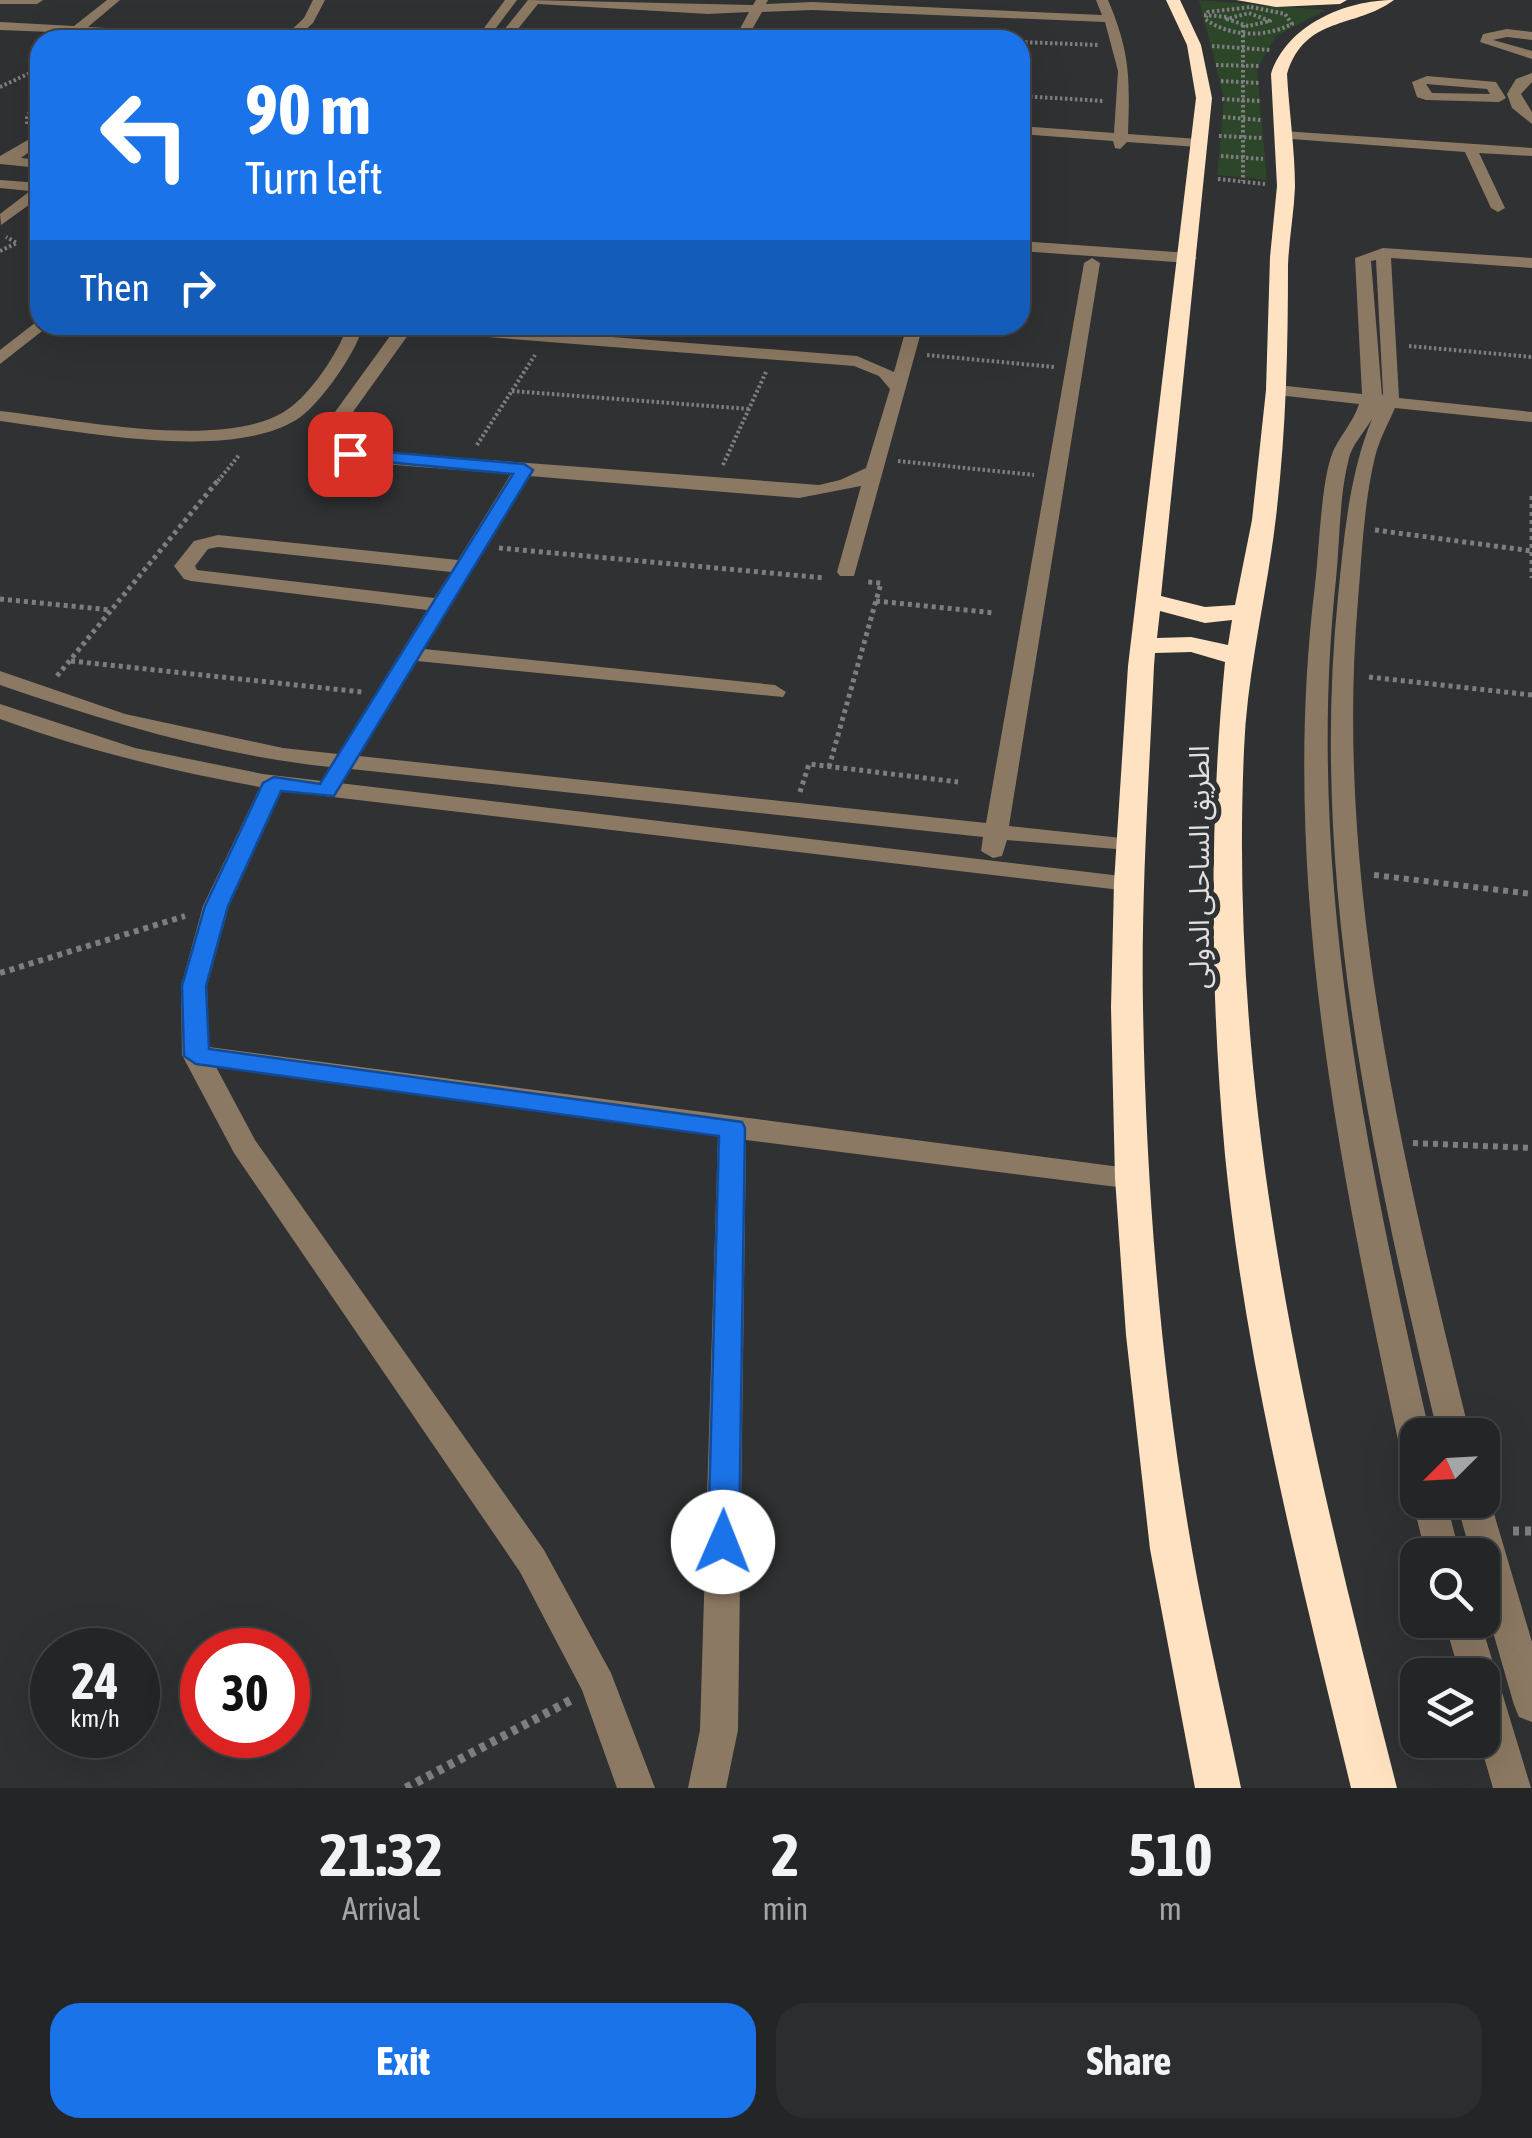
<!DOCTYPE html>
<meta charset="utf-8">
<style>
body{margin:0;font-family:"Asap Condensed","Noto Sans Arabic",sans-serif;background:#2b2d2e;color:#f1f3f6;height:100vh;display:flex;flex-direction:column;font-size:38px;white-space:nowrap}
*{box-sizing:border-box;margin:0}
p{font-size:32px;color:#a3a5a7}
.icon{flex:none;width:55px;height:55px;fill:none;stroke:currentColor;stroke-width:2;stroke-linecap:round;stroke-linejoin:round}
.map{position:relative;height:1788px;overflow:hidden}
.side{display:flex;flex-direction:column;background:#232526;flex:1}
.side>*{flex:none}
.guide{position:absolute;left:30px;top:30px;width:1000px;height:305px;border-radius:30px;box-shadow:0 10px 40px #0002,0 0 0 2px #404243;background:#1a73e8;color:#fff;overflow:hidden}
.needle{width:65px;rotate:246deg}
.fabs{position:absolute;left:1400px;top:1418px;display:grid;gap:20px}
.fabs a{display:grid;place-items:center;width:100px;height:100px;border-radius:20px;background:#232526;box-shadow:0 10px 40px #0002,0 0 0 2px #404243;font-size:50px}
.speed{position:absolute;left:30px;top:1628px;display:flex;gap:20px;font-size:50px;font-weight:700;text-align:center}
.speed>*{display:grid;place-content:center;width:130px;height:130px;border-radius:50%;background:#232526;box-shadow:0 10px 40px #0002,0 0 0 2px #404243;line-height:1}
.speed small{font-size:25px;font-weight:400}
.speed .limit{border:15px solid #d22;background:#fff;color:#111}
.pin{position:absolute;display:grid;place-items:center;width:85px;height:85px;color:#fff;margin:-42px;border-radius:20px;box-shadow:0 5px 15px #0006}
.me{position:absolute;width:110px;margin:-55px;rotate:1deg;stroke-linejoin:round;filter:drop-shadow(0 0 8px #0008)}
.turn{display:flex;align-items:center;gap:35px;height:210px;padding:0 50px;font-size:45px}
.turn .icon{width:130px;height:130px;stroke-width:2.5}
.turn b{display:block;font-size:70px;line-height:85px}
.then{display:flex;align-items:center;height:95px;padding:0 50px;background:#0003;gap:20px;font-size:38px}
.eta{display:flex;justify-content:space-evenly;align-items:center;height:170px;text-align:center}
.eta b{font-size:60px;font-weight:700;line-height:70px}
.primary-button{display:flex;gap:20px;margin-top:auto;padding:20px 50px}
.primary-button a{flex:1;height:115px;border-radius:30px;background:#1a73e8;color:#fff;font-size:40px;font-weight:700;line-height:115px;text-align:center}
.primary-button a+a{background:#2b2d2e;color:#f1f3f6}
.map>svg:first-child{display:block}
.green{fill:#2d4529}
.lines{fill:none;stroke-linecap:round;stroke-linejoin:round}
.path-far3{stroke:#7c7e7f;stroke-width:4;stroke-dasharray:2.5 2.5;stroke-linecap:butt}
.path-far2{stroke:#7c7e7f;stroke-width:5;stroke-dasharray:4 4;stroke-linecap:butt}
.path-far1{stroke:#7c7e7f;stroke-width:6;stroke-dasharray:5 5;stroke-linecap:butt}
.path{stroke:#7c7e7f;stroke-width:9;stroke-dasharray:6 6;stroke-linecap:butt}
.minor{fill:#8c7963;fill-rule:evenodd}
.highway{fill:#fee2c1;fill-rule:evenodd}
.route{fill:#1a73e8;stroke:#114b97;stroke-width:2.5}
.labels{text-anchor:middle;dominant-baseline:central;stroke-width:10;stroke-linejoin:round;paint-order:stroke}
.street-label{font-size:28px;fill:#dee0e1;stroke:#2f3132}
</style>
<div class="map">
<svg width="1532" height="1788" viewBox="0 0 1532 1788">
<rect width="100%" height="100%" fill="#2f3132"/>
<!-- green -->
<path class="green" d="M 1199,0 L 1326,10 L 1276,36 L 1257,69 L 1267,180 L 1217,175 L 1224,99 Z"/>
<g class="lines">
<!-- path-far3 -->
<path class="path-far3" d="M 1251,7 L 1285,14 L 1292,24 C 1264,38 1230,37 1205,19 L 1208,12 Z
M 1249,13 L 1270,21 L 1248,26 L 1227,19 Z
M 1204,15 L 1228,17
M 1243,25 L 1243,181
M 766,32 L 983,40
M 588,40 L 594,33
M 1020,42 L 1099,45
M 1212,46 L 1270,50
M 1216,65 L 1259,66
M 1221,81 L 1259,83
M 0,87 L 30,73 L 30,66 L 40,65
M 1020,96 L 1104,101
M 1222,99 L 1260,101
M 1223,117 L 1261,120
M 27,124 L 27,115 L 40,108
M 1219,136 L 1262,138
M 1221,156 L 1263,159
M 1218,179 L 1265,184
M 0,251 L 17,243 L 6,237
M 1409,346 L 1532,357
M 927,355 L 1054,367
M 512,391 L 749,409
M 477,445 L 535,355
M 898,461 L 1034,475
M 723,465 L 766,372
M 218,481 L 240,454"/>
<!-- path-far2 -->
<path class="path-far2" d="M 1532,496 L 1532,578
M 1375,530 L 1532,551
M 499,548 L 825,578
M 0,599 L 111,610
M 876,601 L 995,613
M 71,661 L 362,692
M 57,676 L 220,478
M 1369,677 L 1532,695
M 829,767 L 881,583 L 867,582
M 800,792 L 809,764 L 958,782"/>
<!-- path-far1 -->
<path class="path-far1" d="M 1374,875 L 1532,894
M 0,973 L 185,916
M 1413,1143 L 1532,1148"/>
<!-- path -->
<path class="path" d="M 1513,1531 L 1532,1531
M 406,1788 L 571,1700"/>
<!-- minor -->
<path class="minor" d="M 0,0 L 43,0 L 37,4 L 0,4 Z
M 107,0 L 120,0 L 88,27 L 251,36 L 257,40 L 0,30 L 0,22 L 74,26 Z
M 313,0 L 325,0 L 313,23 L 294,40 L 281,40 L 304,18 Z
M 505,0 L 517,0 L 487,40 L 475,40 Z
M 528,0 L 753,5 L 756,0 L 768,0 L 766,4 L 812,2 L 1102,15 L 1096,0 L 1108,0 C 1130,52 1130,77 1128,134 L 1198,139 L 1205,143 L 1198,147 L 1127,142 L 1120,149 L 1115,148 L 1113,141 L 1020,134 L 1020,126 L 1114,133 L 1118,71 L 1105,22 L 812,10 L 762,12 L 746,40 L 734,40 L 749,12 L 708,14 L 538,4 L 509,40 L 496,40 Z
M 1507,29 L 1532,32 L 1532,40 L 1507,37 L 1493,40 L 1532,51 L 1532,59 L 1480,42 L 1483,34 Z
M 1532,73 L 1532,82 L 1521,94 L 1532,112 L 1532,124 L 1512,108 L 1507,94 L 1516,79 Z
M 1427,76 L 1496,82 L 1506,98 L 1499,102 L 1426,100 L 1417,97 L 1412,82 ZM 1426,84 L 1487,89 L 1490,94 L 1432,93 Z
M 1283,131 L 1532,148 L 1532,156 L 1479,153 L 1505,208 L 1498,212 L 1491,208 L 1465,152 L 1278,138 L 1278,132 Z
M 40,133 L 40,144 L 21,158 L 40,160 L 40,168 L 0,164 L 0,156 Z
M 0,180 L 40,183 L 40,197 L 1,225 L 0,214 L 30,191 L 0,188 Z
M 1020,241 L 1189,253 L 1197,258 L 1189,263 L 1020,251 Z
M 1383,248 L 1532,258 L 1532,268 L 1391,258 L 1399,398 L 1532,412 L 1532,422 L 1395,408 C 1388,424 1379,440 1375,457 C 1364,502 1362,553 1358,600 C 1334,883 1403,1162 1470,1435 L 1438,1435 C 1373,1160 1309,881 1338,597 C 1344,537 1349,475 1372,419 C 1365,431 1352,445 1349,458 C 1339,496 1340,541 1336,579 C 1305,870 1366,1153 1430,1435 L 1418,1435 L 1418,1468 L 1406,1464 L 1401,1454 C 1340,1168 1279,879 1315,585 C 1319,551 1321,487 1331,457 C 1337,438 1353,424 1359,404 L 1277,395 L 1268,390 L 1277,385 L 1362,394 L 1355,258 ZM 1376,260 L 1383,393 L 1382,396 L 1371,261 Z
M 1092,258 L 1100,263 L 1009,826 L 1131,839 L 1140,841 L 1143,846 L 1140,851 L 1007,840 L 1002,856 L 993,858 L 981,851 L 983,837 L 351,769 L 346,777 L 330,777 L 326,772 L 330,767 C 216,755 107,722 0,685 L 0,671 L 125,714 L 283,748 L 338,754 L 427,610 L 191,581 L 184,579 L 174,566 L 194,541 L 218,535 L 458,560 L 511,474 L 370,463 L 328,452 L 320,439 L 322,430 L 398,325 L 458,325 L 857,356 L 894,372 L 907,325 L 923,325 L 854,576 L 840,576 L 837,572 L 861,486 L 799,498 L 529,476 L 424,649 L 775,685 L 786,692 L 783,697 L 417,661 L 359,756 L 986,823 L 1084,263 ZM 411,331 L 854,366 L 879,376 L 890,389 L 866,468 L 840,480 L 819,485 L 370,451 L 342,444 L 340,430 ZM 218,547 L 451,572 L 434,598 L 197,570 L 195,566 L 208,549 Z
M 40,319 L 40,325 L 48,325 L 46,328 L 0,364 L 0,350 Z
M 338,325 L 354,325 L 360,335 C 351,359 318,407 296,420 C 227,462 78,431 0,421 L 0,411 C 72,419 219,450 282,413 C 307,399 333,360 344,335 Z
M 0,704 L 135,748 L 263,774 L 1138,878 L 1141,883 L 1138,888 L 1129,891 L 282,791 L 229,906 L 207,986 L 209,1047 L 1143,1170 L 1148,1178 L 1143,1186 L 1133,1189 L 746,1140 L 738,1730 L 726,1788 L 688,1788 L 700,1730 L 718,1136 L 216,1067 L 255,1140 L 544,1550 L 611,1673 L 655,1788 L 617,1788 L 582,1690 L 520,1572 L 234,1153 L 182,1055 L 181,986 L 203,906 L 260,787 C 171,771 85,750 0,719 Z
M 1482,1489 L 1490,1500 L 1532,1642 L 1532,1722 L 1519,1717 L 1514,1705 L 1482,1594 L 1482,1555 L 1471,1555 L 1456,1500 L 1482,1500 Z
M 1418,1490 L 1418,1500 L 1446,1500 L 1460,1555 L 1426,1555 L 1412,1500 Z
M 1444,1620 L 1480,1620 L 1531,1788 L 1493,1788 L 1479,1740 L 1482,1740 L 1482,1675 L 1460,1675 Z"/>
<!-- highway -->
<path class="highway" d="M 1166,0 L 1180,0 L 1201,45 L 1212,98 L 1161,596 L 1205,607 L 1235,605 L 1252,520 L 1266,390 L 1270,257 L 1277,186 L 1271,74 C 1287,25 1345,0 1394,0 C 1355,29 1305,15 1287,74 C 1289,111 1295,150 1295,187 C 1294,213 1289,239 1288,265 C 1288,350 1286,433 1276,517 C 1267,595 1247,671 1244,750 C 1228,1113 1308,1440 1397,1788 L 1351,1788 C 1301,1580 1246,1369 1225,1155 C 1210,991 1209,825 1225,662 L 1191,652 L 1155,653 L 1154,666 C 1149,780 1141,893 1143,1007 C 1146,1188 1161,1372 1192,1550 C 1206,1630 1225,1709 1241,1788 L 1195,1788 L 1150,1549 L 1126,1335 L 1115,1178 L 1111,1007 L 1114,883 L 1128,666 L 1196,98 L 1187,45 ZM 1160,611 L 1205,623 L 1232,620 L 1228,645 L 1191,637 L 1157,638 Z
M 1236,0 L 1347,0 L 1340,4 L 1276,7 Z"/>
</g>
<!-- route -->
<path class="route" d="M 350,449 L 524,464 L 533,470 L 334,796 L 281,791 L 228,906 L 206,986 L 209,1049 L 742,1122 L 745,1128 L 739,1542 L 734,1551 L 723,1555 L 712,1551 L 708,1542 L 719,1136 L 196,1064 L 184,1056 L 182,986 L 205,906 L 263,783 L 274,777 L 320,784 L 513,474 L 344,458 L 344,451 Z"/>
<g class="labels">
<!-- street labels -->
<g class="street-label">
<text transform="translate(1199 867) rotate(-90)">الطريق الساحلى الدولى</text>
</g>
</g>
</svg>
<div class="fabs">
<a><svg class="needle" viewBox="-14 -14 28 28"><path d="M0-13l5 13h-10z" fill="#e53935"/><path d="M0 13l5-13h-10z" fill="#a3a5a7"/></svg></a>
<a><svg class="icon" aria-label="search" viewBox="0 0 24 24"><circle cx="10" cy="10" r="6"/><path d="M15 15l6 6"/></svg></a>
<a><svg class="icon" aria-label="layers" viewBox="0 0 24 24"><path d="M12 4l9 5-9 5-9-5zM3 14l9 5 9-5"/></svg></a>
</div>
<div class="speed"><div>24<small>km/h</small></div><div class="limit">30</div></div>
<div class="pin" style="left:350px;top:454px;background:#d93025"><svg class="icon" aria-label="arrive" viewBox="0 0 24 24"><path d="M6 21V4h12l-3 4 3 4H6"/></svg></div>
<svg class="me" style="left:723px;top:1542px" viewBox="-20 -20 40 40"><circle r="19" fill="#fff"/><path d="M0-13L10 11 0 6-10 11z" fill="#1a73e8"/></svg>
<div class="guide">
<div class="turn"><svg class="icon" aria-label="left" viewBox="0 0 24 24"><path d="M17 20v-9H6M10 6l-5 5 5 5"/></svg><div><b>90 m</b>Turn left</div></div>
<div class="then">Then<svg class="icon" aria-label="right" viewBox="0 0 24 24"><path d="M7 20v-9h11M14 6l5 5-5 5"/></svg></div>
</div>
</div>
<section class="side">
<div class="eta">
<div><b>21:32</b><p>Arrival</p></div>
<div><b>2</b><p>min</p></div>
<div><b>510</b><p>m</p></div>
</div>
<div class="primary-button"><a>Exit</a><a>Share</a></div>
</section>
